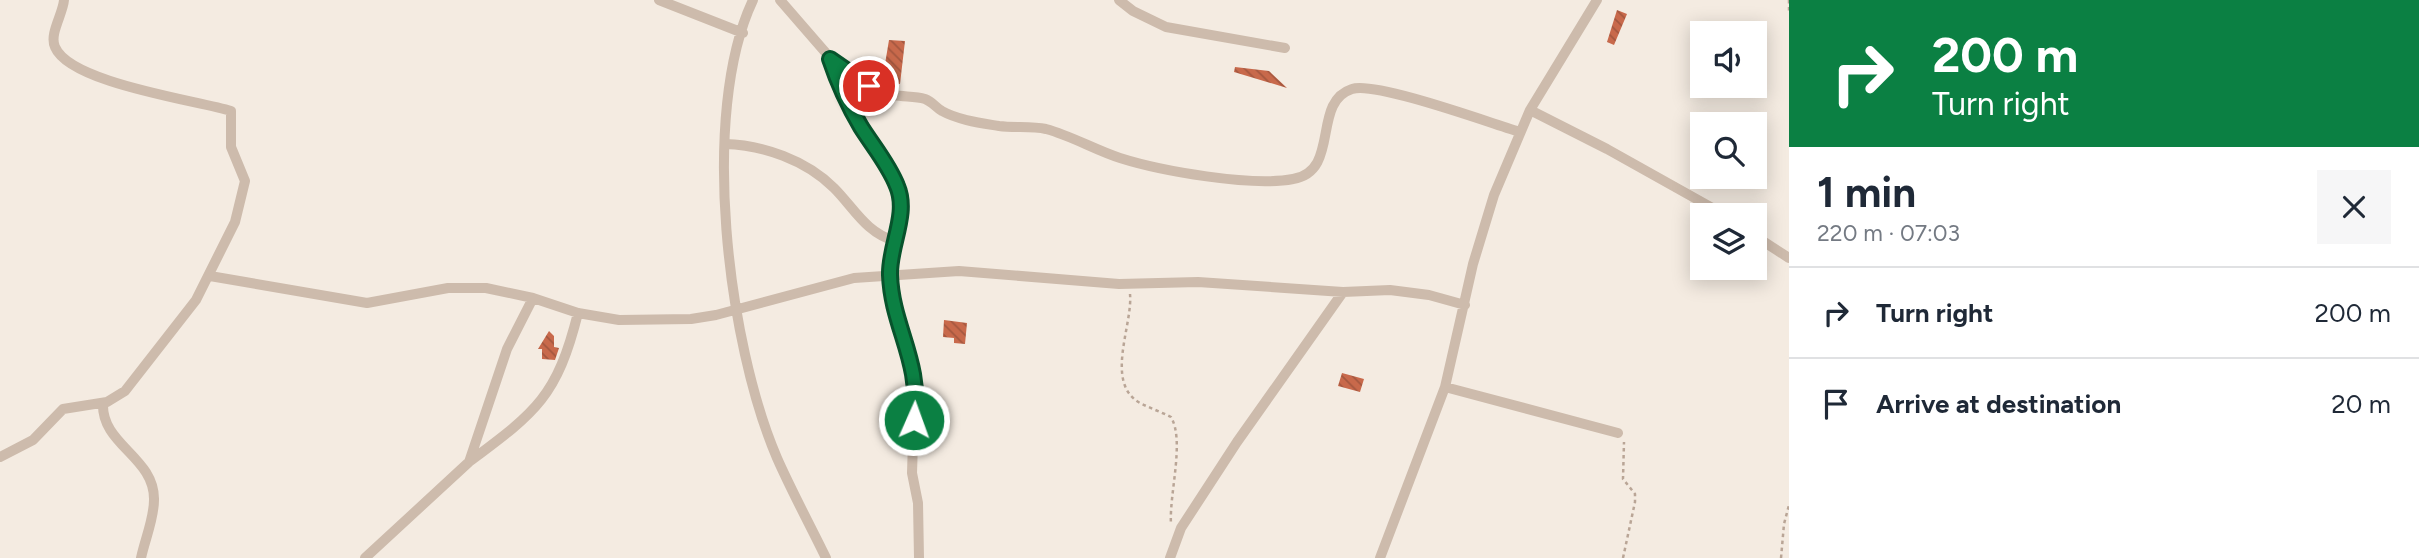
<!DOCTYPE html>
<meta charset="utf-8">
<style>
body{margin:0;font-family:Figtree,sans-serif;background:#f6f6f7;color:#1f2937;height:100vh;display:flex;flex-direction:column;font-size:26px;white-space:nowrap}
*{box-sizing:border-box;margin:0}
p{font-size:23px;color:#747a83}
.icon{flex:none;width:38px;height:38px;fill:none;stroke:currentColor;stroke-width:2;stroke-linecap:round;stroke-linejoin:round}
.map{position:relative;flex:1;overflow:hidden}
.side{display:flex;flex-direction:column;background:#fff;width:630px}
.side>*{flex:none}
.hud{background:#0b8043;color:#fff;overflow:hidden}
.buttons{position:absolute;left:1690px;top:21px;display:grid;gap:14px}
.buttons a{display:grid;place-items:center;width:77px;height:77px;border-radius:0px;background:#fff;box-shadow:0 4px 18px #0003;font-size:35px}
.pin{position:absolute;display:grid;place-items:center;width:60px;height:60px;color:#fff;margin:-30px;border:4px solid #fff;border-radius:50%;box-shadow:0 2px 7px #0007}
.me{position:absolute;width:77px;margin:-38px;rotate:2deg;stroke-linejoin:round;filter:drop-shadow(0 0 5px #0008)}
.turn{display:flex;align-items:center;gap:24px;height:147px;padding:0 28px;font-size:32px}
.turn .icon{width:91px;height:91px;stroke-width:2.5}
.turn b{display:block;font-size:49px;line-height:60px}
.round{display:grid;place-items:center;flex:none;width:74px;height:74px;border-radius:0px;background:#f6f6f7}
.summary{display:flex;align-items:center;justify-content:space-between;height:119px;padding:0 28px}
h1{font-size:42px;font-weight:700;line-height:52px}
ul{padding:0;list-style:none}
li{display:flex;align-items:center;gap:21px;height:91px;padding:0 28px;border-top:2px solid #e0e1e3}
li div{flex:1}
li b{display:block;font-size:26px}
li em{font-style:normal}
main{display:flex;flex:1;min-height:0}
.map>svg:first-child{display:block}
.building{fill:url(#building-back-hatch)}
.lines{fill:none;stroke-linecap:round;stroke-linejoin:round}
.path{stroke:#b9a596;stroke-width:2.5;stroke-dasharray:3.5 3.5;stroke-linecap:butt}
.street{stroke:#cdbbac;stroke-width:10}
.route-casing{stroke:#07532c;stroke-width:18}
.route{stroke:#0b8043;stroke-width:12}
</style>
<main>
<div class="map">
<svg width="1789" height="558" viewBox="0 0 1789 558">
<defs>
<pattern id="building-back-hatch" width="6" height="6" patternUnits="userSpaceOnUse" patternTransform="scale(1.75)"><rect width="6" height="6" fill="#c8694b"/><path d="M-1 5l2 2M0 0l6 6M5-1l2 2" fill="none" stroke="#a4573f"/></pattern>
</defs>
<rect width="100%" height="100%" fill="#f4ebe1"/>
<!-- building -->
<path class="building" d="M 1617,10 L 1627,14 L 1614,45 L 1607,42 Z
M 889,40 L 905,41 L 900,84 L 878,81 L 879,69 L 884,70 Z
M 1235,67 L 1269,71 L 1287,88 L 1234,72 Z
M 944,320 L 967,323 L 965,344 L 954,343 L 954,338 L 943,337 Z
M 549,331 L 554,336 L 554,347 L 559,348 L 555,360 L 542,359 L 542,349 L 538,349 Z
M 1342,373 L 1364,379 L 1360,392 L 1338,386 Z"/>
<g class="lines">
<!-- path -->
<path class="path" d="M 1789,0 L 1789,11
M 1130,294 C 1133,325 1104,383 1140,403 C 1150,408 1161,412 1171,417 C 1185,441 1169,494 1171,524
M 1623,558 L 1635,502 L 1635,494 L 1623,479 L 1624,442
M 1781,558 L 1784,524 L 1789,505"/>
<!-- street -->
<path class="street" d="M 659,0 L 743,33
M 753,0 C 699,114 728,344 777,458 C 792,492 810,525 826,558
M 780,0 L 826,53 L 854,114 L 883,159 L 900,194 L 901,210 L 890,276 L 915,381 L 912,473 L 918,503 L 919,558
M 1119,0 L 1133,11 L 1166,27 L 1285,48
M 830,59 C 848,74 870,90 894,95 C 904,97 915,96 925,99 C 933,102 936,108 942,111 C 958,120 981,123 999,126 C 1015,128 1031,126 1046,129 C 1072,136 1095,150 1120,158 C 1161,171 1252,187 1293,179 C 1341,171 1311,102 1352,89 C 1375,81 1490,123 1520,132
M 1530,110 L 1607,149 L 1725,215
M 725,144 C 763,145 806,160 834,188 C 854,208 866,233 895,241
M 1755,236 L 1789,258
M 210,276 L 367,303 L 448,288 L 486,288 L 533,298 L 578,313 L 619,320 L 691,319 L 716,315 L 854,278 L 959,271 L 1119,284 L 1198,282 L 1343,292 L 1390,290 L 1429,295 L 1465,305
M 1445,387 L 1618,433
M 103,403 C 101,445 155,457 154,500 C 154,519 145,539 141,558
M 0,457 L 33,440 L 63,409 L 107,402 L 125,391 L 196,300 L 235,222 L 245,181 L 231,147 L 231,111 C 194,100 70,83 55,47 C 49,34 63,14 64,0
M 469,462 C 536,412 557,397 578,313
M 365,558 L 469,462 L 507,349 L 533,298
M 1170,558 L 1181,528 L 1237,442 L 1343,292
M 1380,558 L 1445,387 L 1473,264 L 1494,195 L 1530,110 L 1597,0"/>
</g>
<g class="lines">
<!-- route casing -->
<g class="route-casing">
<path id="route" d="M 869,86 L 830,59 C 838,83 848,105 861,127 C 873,146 889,165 897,186 C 909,214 889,246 890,275 C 892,328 922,361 914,420"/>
</g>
<!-- route -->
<use href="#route" class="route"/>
</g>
</svg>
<div class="buttons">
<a><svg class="icon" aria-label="sound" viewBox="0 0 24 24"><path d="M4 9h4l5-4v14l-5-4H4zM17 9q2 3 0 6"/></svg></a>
<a><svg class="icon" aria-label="search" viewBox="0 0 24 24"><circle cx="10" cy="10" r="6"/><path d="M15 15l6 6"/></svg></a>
<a><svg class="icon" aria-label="layers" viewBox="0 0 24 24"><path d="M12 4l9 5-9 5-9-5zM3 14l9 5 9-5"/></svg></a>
</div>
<div class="pin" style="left:869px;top:86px;background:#d93025"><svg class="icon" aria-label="arrive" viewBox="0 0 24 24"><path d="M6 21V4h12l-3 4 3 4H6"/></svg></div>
<svg class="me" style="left:914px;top:420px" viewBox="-20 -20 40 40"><circle r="17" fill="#0b8043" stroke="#fff" stroke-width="3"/><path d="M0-11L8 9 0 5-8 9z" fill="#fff"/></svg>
</div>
<section class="side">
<div class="hud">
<div class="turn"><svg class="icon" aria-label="right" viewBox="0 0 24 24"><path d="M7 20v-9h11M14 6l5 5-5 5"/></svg><div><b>200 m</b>Turn right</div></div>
</div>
<div class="summary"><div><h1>1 min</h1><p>220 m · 07:03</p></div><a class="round"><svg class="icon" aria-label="close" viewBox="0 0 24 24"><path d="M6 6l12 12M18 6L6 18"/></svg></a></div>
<ul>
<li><svg class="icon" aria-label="right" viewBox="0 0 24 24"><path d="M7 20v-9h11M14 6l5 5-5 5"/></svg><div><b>Turn right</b></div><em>200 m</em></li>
<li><svg class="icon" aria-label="arrive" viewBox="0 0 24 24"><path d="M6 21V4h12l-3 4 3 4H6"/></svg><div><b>Arrive at destination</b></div><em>20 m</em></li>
</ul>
</section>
</main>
